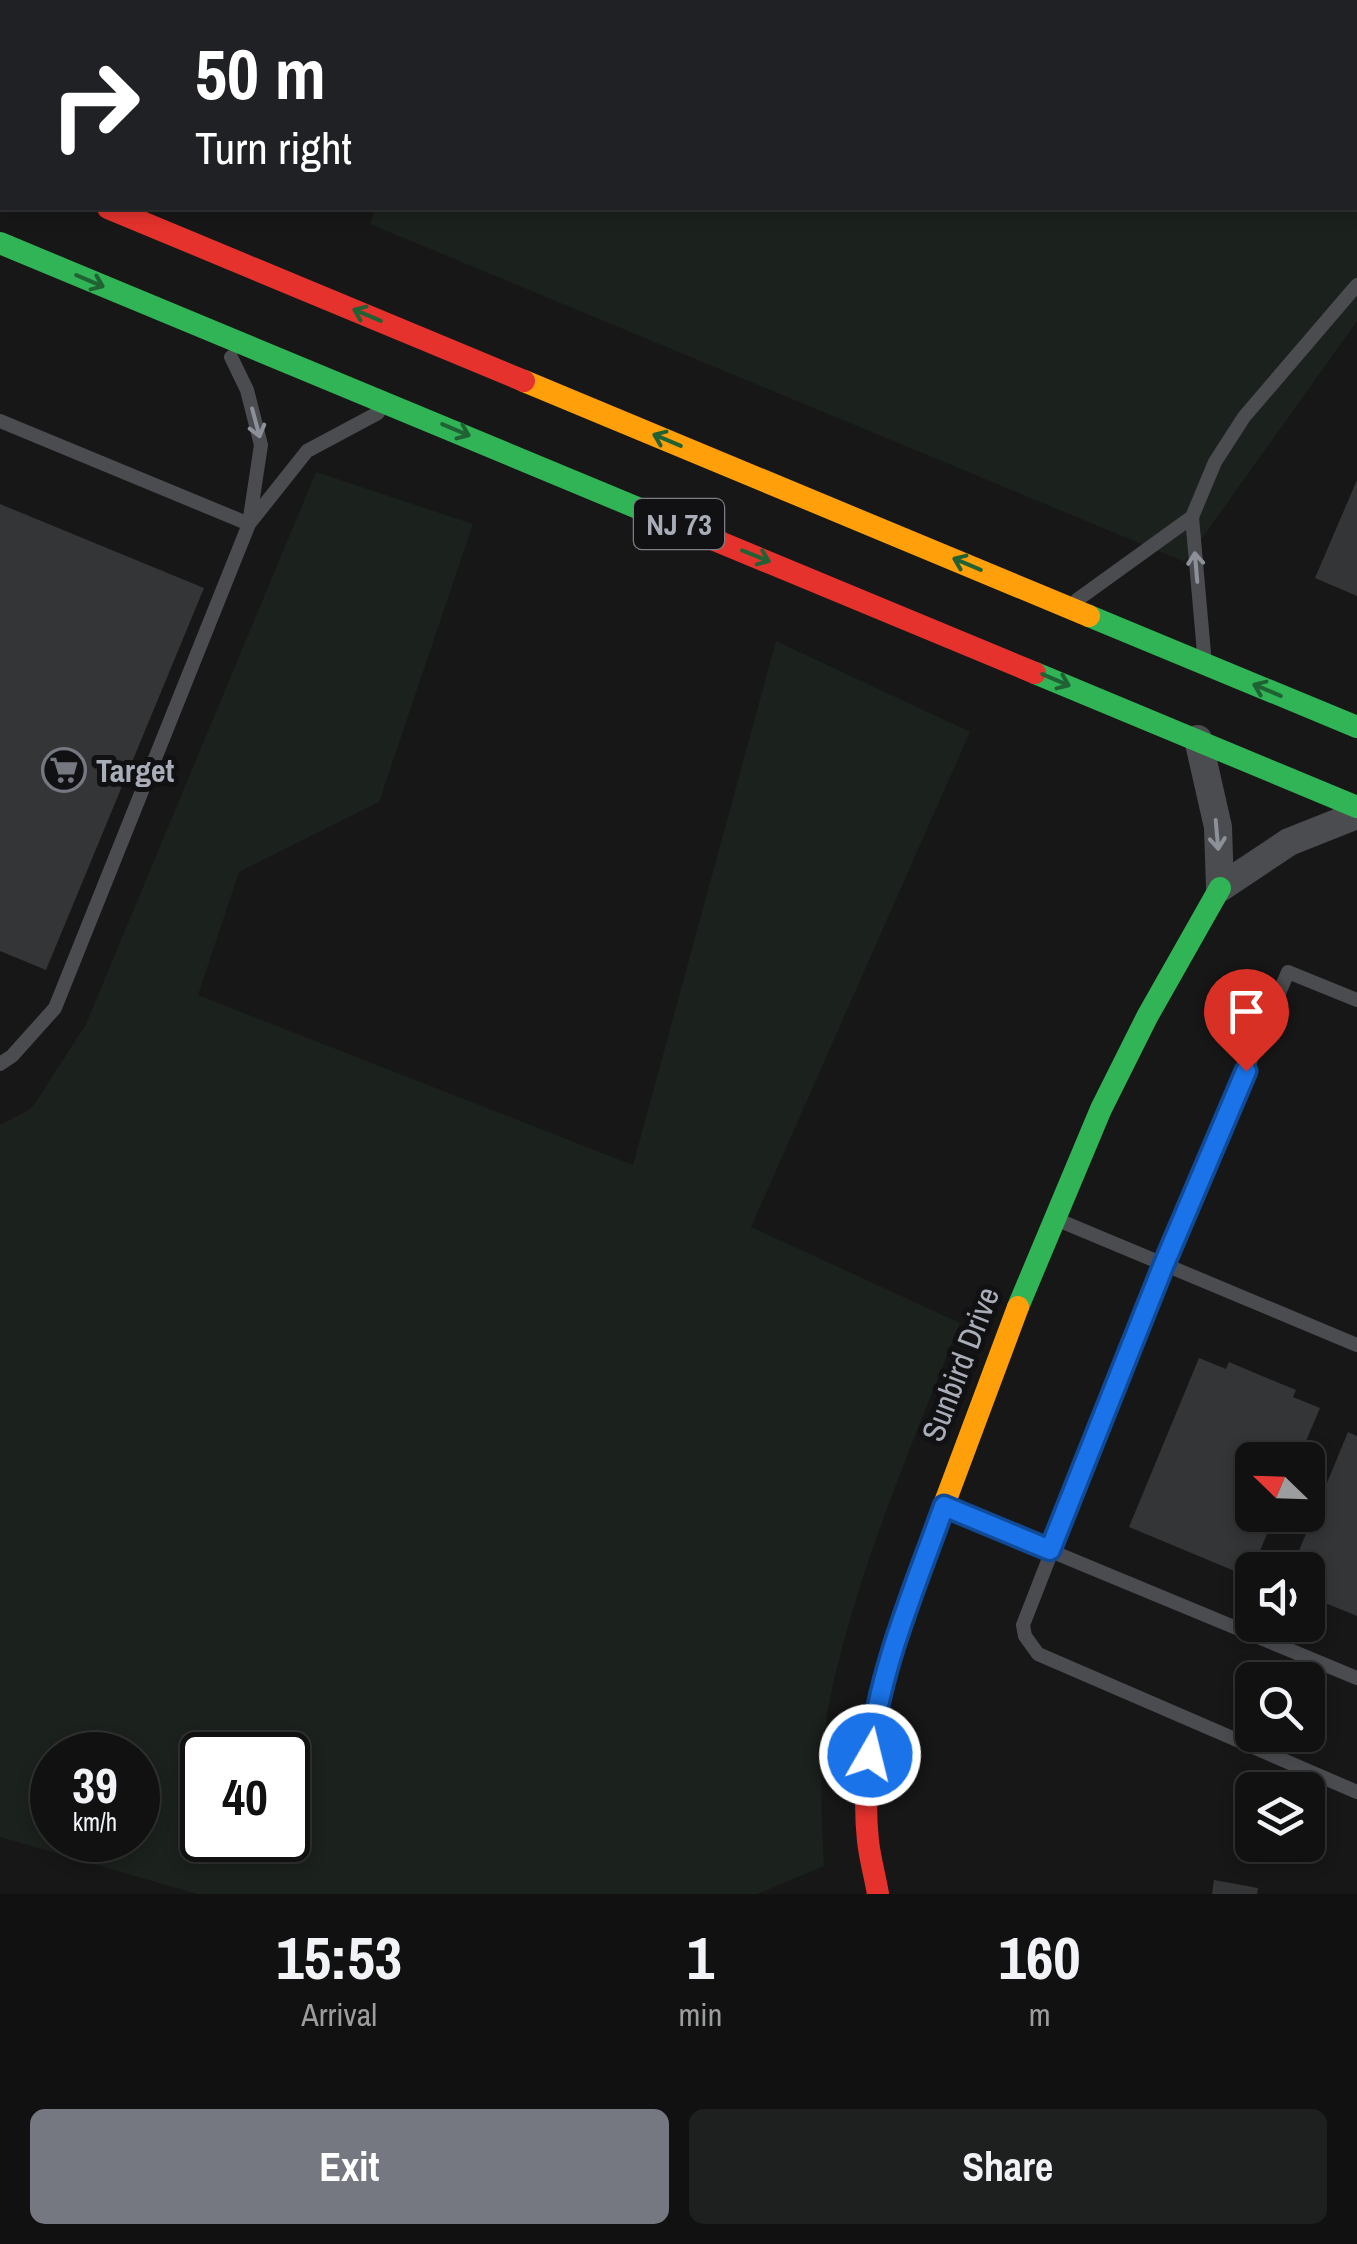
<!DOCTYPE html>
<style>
body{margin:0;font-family:"Archivo Narrow",sans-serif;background:#1e1f1f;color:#f1f3f6;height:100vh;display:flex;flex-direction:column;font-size:38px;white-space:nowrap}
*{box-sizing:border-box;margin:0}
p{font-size:32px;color:#9c9d9f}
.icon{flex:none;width:55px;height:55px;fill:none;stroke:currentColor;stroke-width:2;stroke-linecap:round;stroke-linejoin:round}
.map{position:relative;height:1894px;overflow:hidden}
.panel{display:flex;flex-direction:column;background:#111;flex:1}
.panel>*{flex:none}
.hud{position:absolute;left:0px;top:0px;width:1358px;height:210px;box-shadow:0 5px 15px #0003,0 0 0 2px #303131;background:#202124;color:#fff;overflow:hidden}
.needle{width:65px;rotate:293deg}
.fabs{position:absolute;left:1235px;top:1442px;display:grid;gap:20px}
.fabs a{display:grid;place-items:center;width:90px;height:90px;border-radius:15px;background:#111;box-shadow:0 5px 15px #0003,0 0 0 2px #303131;font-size:50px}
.speed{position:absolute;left:30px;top:1732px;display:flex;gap:20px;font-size:50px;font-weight:700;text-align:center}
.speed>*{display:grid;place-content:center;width:130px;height:130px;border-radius:50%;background:#111;box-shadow:0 5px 15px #0003,0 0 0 2px #303131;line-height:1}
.speed small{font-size:25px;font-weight:400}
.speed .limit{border:5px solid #111;border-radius:15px;background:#fff;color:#111}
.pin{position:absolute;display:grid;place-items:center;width:85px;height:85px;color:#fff;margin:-102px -42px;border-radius:50% 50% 50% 0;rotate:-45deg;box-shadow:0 0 10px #0007}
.pin .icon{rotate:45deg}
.me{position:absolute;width:110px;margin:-55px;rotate:8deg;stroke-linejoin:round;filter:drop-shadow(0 0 8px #0008)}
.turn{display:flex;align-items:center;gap:35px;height:210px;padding:0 30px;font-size:45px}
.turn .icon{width:130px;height:130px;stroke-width:2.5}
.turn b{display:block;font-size:70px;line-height:85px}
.eta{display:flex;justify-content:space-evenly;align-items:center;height:170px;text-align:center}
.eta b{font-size:60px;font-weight:800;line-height:70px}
.cta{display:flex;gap:20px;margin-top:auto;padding:20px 30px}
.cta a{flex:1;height:115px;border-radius:15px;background:#757880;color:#fff;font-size:40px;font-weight:800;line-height:115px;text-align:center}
.cta a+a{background:#1e1f1f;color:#f1f3f6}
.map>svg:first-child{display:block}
.built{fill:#212124}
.green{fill:#1b211c;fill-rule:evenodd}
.building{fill:#343537}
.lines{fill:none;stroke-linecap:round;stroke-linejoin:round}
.lane{stroke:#4b4c50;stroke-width:14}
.street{stroke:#4b4c50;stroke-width:28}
.fast{stroke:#30b455;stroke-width:22}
.slow{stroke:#ff9f0a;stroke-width:22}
.jam{stroke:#e5322d;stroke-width:22}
.oneway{stroke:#206234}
.oneway2{stroke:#8c9099}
.route-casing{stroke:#114b97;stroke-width:25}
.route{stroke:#1a73e8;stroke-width:18}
.labels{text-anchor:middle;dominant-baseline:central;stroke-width:10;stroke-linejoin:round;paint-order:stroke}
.shield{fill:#111113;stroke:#7b7e86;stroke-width:2.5}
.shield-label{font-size:30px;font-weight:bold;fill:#a8adb8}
.poi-label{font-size:32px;font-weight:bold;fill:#a8adb8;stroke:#111113;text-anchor:start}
.street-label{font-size:32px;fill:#a8adb8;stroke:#111113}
</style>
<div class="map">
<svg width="1357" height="1894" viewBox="0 0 1357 1894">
<rect width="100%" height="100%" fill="#171717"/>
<!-- built -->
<path class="built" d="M 0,0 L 120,0 L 2,2 L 0,155 Z"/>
<!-- green -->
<path class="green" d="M 437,0 L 1357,0 L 1357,321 L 1185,562 L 370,224 L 375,208 L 1355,208 L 1355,2 L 436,2 Z
M 316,472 L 473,524 L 379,802 L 239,872 L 198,995 L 633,1165 L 776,641 L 970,732 L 751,1227 L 960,1323 C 912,1445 857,1570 830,1699 C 819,1754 821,1810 824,1866 L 757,1894 L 197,1894 L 0,1837 L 0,1125 L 32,1108 L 86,1024 ZM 52,1755 L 138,1755 L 138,1840 L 52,1840 ZM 202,1755 L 288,1755 L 288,1840 L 202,1840 Z"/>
<!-- building -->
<path class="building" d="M 1357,480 L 1357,596 L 1315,578 Z
M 0,504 L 204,588 L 46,970 L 0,951 Z
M 1199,1358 L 1226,1369 L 1229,1362 L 1262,1376 L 1296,1390 L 1293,1397 L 1320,1408 L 1298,1460 L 1252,1460 L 1252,1515 L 1275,1515 L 1249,1577 L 1129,1527 Z
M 1348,1432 L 1357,1436 L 1357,1616 L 1308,1596 L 1308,1570 L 1291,1570 Z
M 1214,1880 L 1258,1888 L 1257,1894 L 1212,1894 Z"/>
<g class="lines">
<!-- lane -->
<path class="lane" d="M 117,2 L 120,0
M 231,357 L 247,390 L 261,445 L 249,524 L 307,451 L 378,413
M 0,421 L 249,524 L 55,1008 L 12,1056 L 0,1064
M 1192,517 L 1215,462 L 1244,417 L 1357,285
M 1077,600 L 1192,517 L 1204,653
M 1357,1000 L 1288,972 L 1164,1264 L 1023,1625 L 1025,1636 L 1038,1654 L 1357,1792
M 1058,1220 L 1357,1345
M 947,1508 L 1357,1678"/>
<!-- street -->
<path class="street" d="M 1198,739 L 1218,827 L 1220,888 L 1289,842 L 1357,815"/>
<!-- fast -->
<path class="fast" d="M 0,163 L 2,164
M 0,243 L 705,536
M 1089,616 L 1357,727
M 1035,673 L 1357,807
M 1018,1307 L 1101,1109 L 1147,1017 L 1220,888"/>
<!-- slow -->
<path class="slow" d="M 524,381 L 1089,616
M 911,1593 L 1018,1307"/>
<!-- jam -->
<path class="jam" d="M 108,208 L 524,381
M 705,536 L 1035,673
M 878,1894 C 875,1876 870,1859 868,1841 C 859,1758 884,1670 911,1593"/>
</g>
<!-- one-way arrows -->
<defs><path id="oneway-shaft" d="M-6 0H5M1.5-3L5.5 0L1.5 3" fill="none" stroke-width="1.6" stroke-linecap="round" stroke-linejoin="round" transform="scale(2.5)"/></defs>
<g class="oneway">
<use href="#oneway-shaft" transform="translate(90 281) rotate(23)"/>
<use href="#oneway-shaft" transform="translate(367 315) rotate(-157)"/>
<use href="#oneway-shaft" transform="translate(456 430) rotate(23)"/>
<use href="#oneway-shaft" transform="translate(667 440) rotate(-157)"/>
<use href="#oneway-shaft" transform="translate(756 556) rotate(22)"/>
<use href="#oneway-shaft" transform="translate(967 564) rotate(-157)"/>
<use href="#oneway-shaft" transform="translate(1056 680) rotate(23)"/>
<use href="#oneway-shaft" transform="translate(1267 690) rotate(-157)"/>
</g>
<g class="oneway2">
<use href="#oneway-shaft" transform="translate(256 423) rotate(75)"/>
<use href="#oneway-shaft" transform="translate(1196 567) rotate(-95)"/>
<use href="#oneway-shaft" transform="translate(1217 835) rotate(85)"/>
</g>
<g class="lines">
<!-- route casing -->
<g class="route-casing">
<path id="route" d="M 870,1755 C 879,1669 915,1588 944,1506 L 1050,1550 L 1164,1264 L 1246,1071"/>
</g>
<!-- route -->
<use href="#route" class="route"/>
</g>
<!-- icons -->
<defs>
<g id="supermarket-ring" transform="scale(2.25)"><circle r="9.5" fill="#111113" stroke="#757880" stroke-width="1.5"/><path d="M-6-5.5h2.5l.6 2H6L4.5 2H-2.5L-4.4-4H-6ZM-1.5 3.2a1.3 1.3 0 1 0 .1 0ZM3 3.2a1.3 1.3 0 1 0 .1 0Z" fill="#757880"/></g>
</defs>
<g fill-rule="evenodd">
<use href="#supermarket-ring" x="64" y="770"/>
</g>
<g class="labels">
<!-- shield labels -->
<rect class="shield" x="634" y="499" width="90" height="50" rx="8"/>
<g class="shield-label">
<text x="679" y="524">NJ 73</text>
</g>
<!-- poi labels -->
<g class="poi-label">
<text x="96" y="770">Target</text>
</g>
<!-- street labels -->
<g class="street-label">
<text transform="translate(960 1364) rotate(-69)">Sunbird Drive</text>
</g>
</g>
</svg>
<div class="fabs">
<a><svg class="needle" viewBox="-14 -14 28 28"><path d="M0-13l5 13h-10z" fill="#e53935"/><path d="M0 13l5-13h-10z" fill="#9c9d9f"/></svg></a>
<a><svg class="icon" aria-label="sound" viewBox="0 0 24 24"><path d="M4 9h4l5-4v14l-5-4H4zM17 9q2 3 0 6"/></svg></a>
<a><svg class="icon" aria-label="search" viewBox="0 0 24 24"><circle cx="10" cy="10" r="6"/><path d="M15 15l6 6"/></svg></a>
<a><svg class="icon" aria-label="layers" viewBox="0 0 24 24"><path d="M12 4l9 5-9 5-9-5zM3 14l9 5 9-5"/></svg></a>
</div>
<div class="speed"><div>39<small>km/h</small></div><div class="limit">40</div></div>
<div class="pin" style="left:1246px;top:1071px;background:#d93025"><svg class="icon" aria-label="arrive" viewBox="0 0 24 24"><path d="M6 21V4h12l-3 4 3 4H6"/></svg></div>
<svg class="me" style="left:870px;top:1755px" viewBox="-20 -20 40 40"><circle r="17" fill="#1a73e8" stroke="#fff" stroke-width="3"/><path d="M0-11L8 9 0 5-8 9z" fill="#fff"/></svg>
<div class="hud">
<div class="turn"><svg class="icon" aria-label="right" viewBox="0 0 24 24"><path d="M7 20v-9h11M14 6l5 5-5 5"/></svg><div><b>50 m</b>Turn right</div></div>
</div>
</div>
<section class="panel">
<div class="eta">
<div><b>15:53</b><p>Arrival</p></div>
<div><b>1</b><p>min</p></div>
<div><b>160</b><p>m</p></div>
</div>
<div class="cta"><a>Exit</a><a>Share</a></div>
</section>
